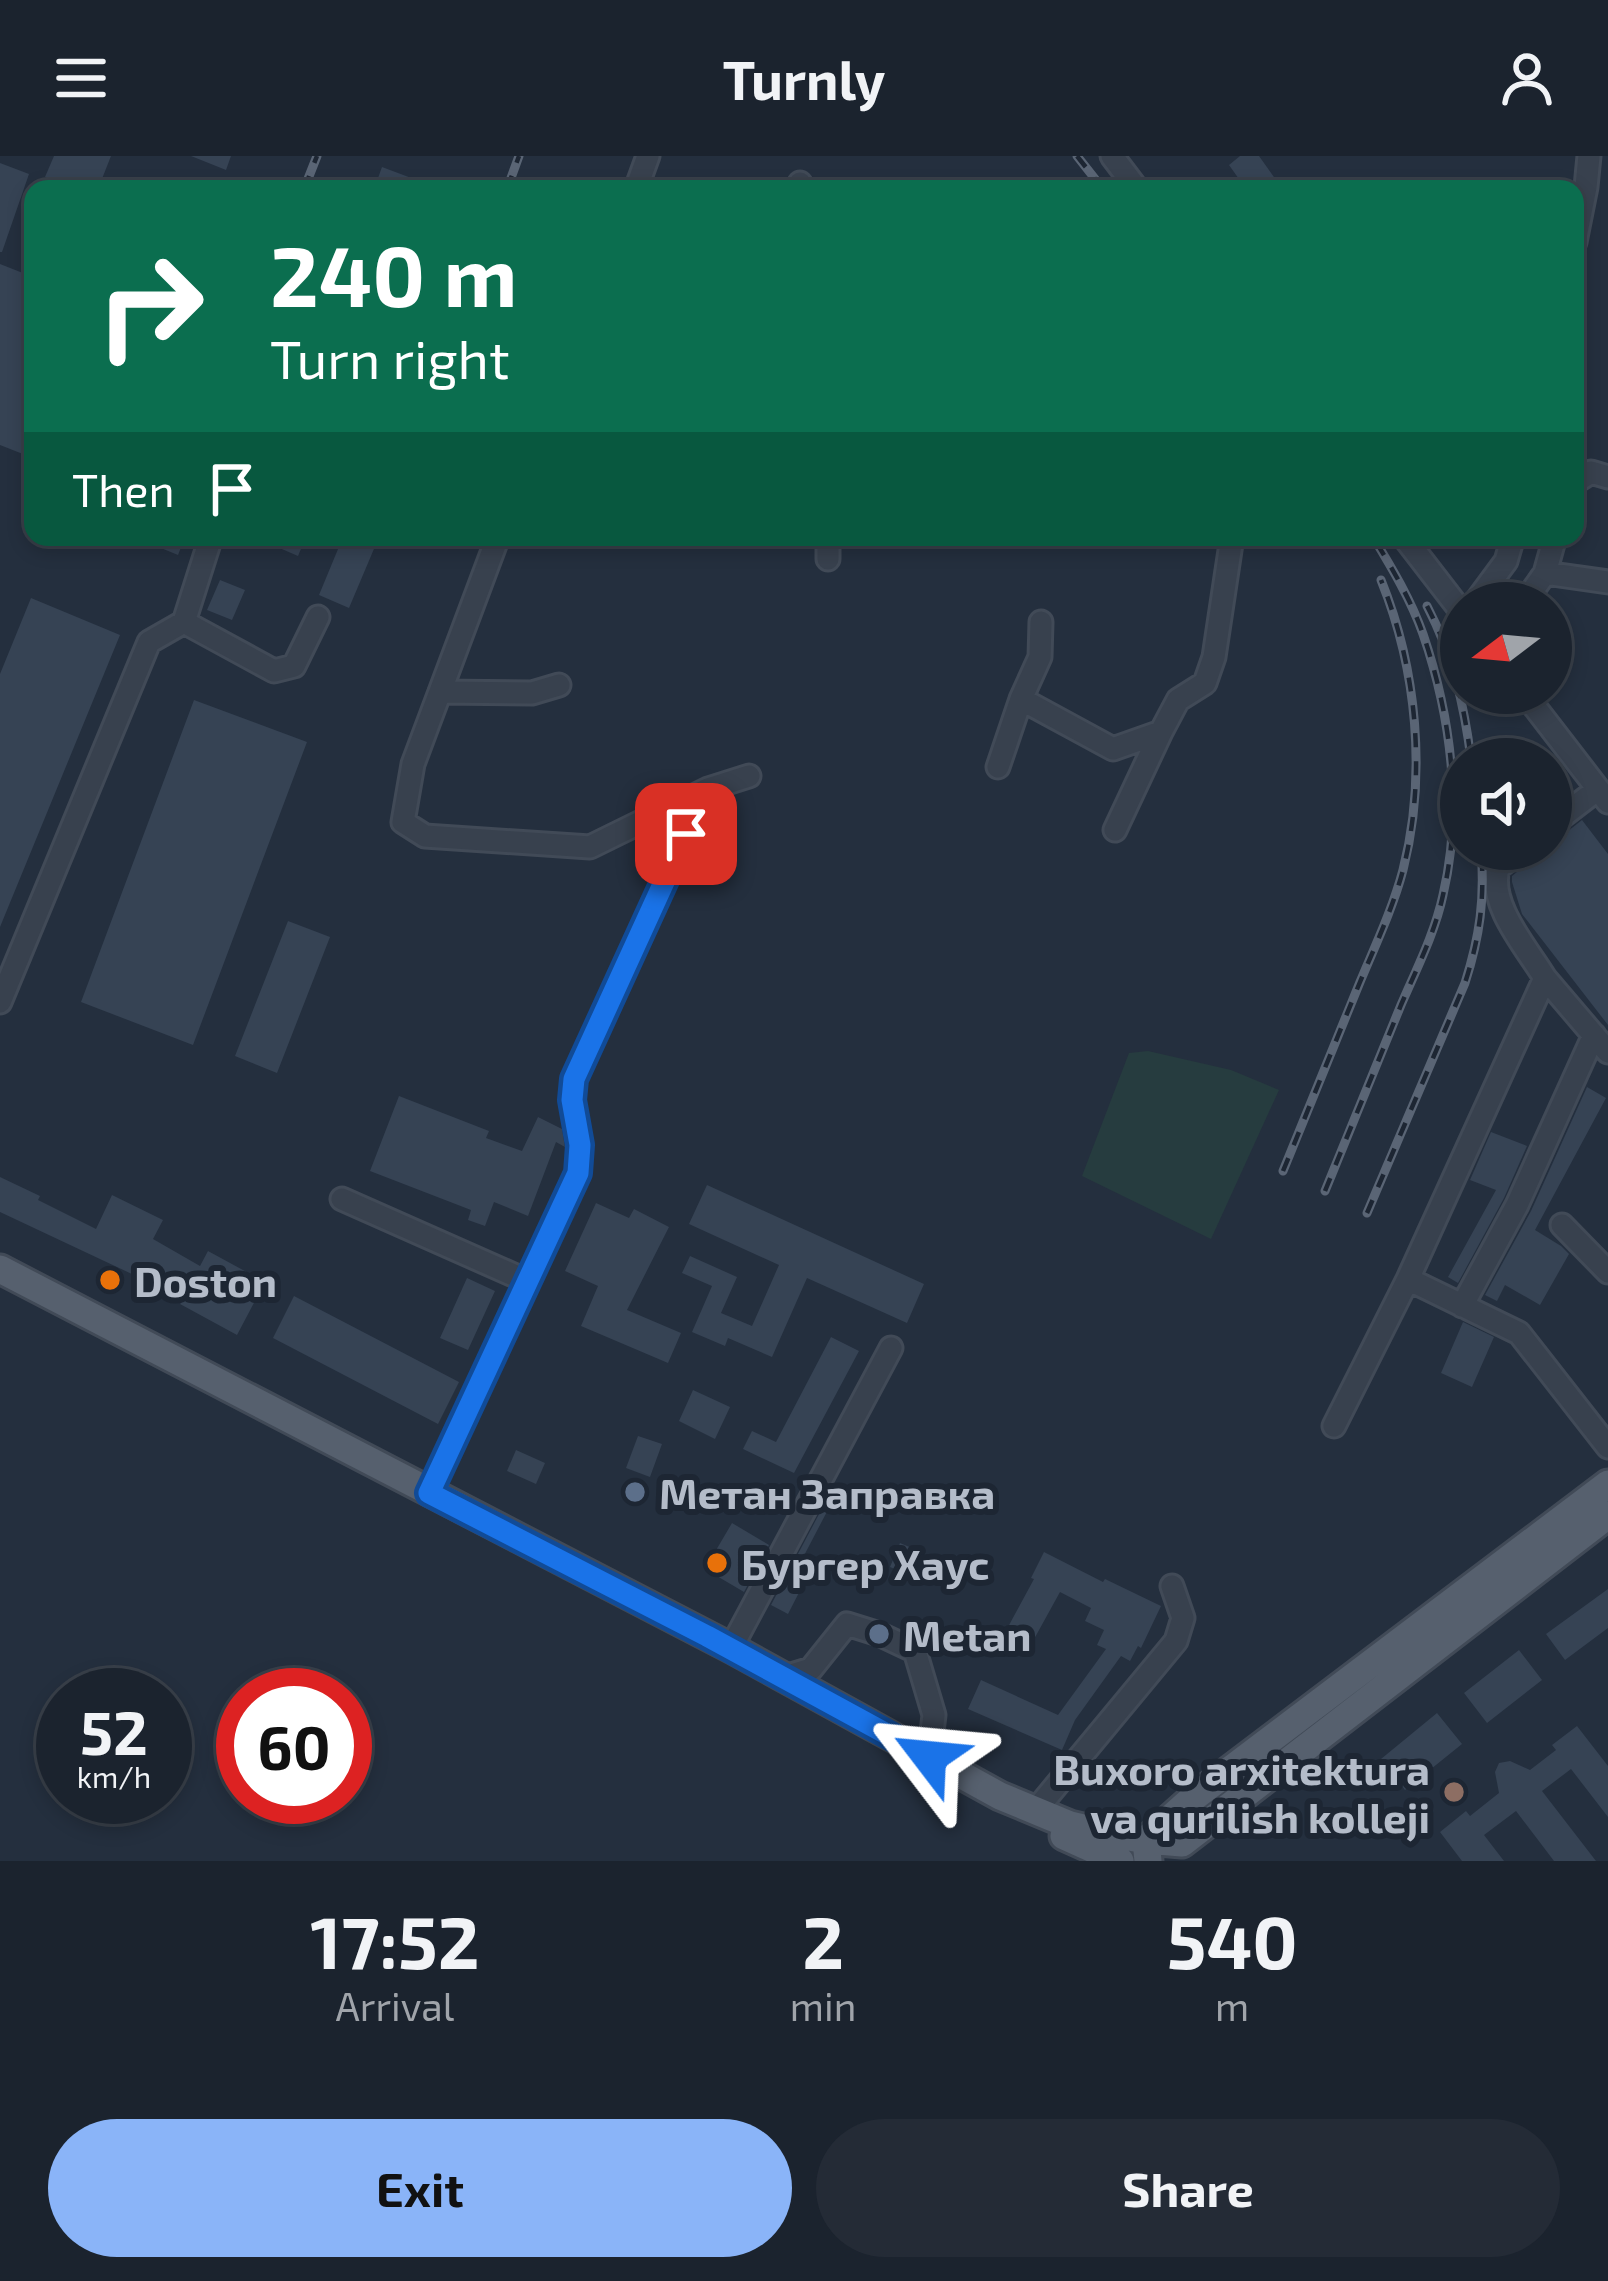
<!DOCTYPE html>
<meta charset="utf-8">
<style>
body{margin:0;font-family:"Exo 2",sans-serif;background:#242b36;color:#f1f3f6;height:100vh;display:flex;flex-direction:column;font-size:45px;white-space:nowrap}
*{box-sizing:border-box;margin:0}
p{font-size:39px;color:#a0a4aa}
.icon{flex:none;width:66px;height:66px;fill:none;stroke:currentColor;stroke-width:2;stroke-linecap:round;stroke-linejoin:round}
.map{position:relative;height:1705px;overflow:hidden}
.side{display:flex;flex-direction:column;background:#1b232e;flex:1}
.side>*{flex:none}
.hud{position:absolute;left:24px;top:24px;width:1560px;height:366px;border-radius:24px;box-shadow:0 6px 18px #0003,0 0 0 3px #39404a;background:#0b6e4f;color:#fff;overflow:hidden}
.needle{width:78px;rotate:254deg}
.tools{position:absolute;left:1440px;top:426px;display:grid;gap:24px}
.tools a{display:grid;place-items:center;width:132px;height:132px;border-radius:50%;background:#1b232e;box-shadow:0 6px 18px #0003,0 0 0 3px #39404a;font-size:60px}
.speed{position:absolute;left:36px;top:1512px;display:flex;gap:24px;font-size:60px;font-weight:700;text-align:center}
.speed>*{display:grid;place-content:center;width:156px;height:156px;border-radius:50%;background:#1b232e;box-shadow:0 6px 18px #0003,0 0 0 3px #39404a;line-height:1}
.speed small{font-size:30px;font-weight:400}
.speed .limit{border:18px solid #d22;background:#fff;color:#111}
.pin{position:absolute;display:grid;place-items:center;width:102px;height:102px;color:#fff;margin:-51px;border-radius:24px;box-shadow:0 6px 18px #0006}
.me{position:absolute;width:132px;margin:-66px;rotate:299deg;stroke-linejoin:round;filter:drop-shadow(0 0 9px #0008)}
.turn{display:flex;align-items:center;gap:42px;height:252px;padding:0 48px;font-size:54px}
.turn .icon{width:156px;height:156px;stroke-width:2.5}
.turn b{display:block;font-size:84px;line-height:102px}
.then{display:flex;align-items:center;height:114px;padding:0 48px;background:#0003;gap:24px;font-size:45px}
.eta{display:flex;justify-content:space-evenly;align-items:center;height:204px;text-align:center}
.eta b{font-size:72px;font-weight:700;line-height:84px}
.primary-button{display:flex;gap:24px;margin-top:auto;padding:24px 48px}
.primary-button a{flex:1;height:138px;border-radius:72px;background:#8ab4f8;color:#111;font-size:48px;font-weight:700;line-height:138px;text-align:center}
.primary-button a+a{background:#242b36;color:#f1f3f6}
header{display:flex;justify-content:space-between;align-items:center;height:156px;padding:0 48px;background:#1b232e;font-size:54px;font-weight:700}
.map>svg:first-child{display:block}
.green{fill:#263c3f}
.building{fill:#364354}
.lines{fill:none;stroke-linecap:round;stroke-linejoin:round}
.minor-casing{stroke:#414a57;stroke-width:27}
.major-casing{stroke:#414a57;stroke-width:33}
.minor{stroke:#38414e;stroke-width:21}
.major{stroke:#56606e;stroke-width:27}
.rail-casing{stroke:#5a6575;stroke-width:9}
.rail{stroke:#1d2633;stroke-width:4.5;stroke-dasharray:14;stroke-linecap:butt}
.route-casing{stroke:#114b97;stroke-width:30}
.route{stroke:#1a73e8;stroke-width:21}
.food-dot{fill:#e8710a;stroke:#1d2633;stroke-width:4.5}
.service-dot{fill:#5c6f8a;stroke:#1d2633;stroke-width:4.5}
.education-dot{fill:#8d6e63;stroke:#1d2633;stroke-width:4.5}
.labels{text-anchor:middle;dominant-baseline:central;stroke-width:12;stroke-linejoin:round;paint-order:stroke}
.poi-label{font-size:42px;font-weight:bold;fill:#b4bcc9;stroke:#1d2633;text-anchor:start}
</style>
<header><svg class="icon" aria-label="menu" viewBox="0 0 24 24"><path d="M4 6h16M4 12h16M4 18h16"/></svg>Turnly<svg class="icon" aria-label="person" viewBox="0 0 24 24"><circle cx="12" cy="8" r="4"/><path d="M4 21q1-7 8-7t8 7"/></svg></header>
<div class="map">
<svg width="1608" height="1705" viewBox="0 0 1608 1705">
<rect width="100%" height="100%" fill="#242f3e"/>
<!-- green -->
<path class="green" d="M 1148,895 L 1231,914 L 1279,934 L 1211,1083 L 1082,1020 L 1129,897 Z"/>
<!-- building -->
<path class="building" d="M 54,0 L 111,0 L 98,33 L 75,33 L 45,21 Z
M 191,0 L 231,0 L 226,14 Z
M 1240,0 L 1259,0 L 1276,24 L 1263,33 L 1246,33 L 1229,9 Z
M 0,7 L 29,18 L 2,96 L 0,96 Z
M 382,11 L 414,23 L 410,33 L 374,33 Z
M 0,108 L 33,121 L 33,302 L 0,289 Z
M 134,381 L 185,381 L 178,399 Z
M 254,381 L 306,381 L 298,400 Z
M 343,381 L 379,381 L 349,452 L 319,439 Z
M 220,424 L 245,434 L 232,464 L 207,454 Z
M 31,442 L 120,479 L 0,771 L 0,518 Z
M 194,544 L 307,586 L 193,889 L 81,846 Z
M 1582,664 L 1608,698 L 1608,869 L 1522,758 L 1512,726 L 1512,720 L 1532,704 L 1537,693 L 1551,693 L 1551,684 L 1563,679 Z
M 288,765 L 330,781 L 277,917 L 235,900 Z
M 1587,931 L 1606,942 L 1535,1074 L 1561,1090 L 1569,1098 L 1540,1149 L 1505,1129 L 1497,1145 L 1485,1139 L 1531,1055 Z
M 399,940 L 489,975 L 486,982 L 522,995 L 538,961 L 562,973 L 565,991 L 556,986 L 528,1060 L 494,1046 L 485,1070 L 468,1064 L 471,1054 L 370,1015 Z
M 1491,976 L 1527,990 L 1504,1042 L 1458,1127 L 1448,1121 L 1496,1034 L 1470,1024 Z
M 0,1021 L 40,1040 L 38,1044 L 96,1073 L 112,1039 L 163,1064 L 153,1083 L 200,1110 L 208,1095 L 265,1126 L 237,1179 L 180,1148 L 182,1146 L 134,1119 L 0,1056 Z
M 707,1029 L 924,1128 L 907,1167 L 807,1122 L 772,1201 L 728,1182 L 725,1190 L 692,1176 L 712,1130 L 682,1117 L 690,1100 L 737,1121 L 721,1157 L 752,1170 L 779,1109 L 689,1068 Z
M 596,1047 L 629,1062 L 634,1053 L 669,1071 L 627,1154 L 681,1177 L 668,1207 L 581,1170 L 598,1130 L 565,1115 Z
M 467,1122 L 495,1135 L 468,1194 L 440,1182 Z
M 294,1140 L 459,1226 L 438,1268 L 273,1182 Z
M 1463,1166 L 1494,1181 L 1472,1231 L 1441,1217 Z
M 831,1181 L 859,1195 L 794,1317 L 743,1293 L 752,1275 L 776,1286 Z
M 693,1234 L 730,1251 L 715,1283 L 679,1265 Z
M 638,1280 L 662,1288 L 650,1321 L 626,1312 Z
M 516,1294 L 545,1307 L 536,1328 L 507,1315 Z
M 827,1343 L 832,1346 L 797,1413 L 808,1419 L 788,1458 L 771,1449 Z
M 732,1367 L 769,1389 L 744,1436 L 705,1413 Z
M 900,1387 L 933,1401 L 923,1425 L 890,1411 Z
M 1044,1396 L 1103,1426 L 1105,1423 L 1161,1450 L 1141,1492 L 1138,1490 L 1130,1505 L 1121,1500 L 1075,1564 L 1062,1594 L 968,1553 L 981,1524 L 1058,1559 L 1106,1493 L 1097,1489 L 1104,1474 L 1085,1465 L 1091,1452 L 1060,1436 L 1033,1485 L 1008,1471 L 1034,1423 L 1031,1422 Z
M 1608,1433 L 1608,1472 L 1565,1504 L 1546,1478 Z
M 1519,1494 L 1542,1524 L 1487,1567 L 1464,1537 Z
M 1437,1557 L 1462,1588 L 1405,1634 L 1381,1603 Z
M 1577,1570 L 1608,1610 L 1608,1661 L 1571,1613 L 1542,1635 L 1596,1705 L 1554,1705 L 1516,1655 L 1484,1679 L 1504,1705 L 1462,1705 L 1440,1676 L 1466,1655 L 1470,1660 L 1499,1637 L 1495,1616 L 1499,1607 L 1510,1605 L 1530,1614 L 1556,1594 L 1552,1589 Z"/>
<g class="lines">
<!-- minor casing -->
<g class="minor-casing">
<path id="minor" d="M 1112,0 L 1137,33
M 636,33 L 648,0
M 800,33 L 800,27
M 1575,86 L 1586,31 L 1589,0
M 1575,326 L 1591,316 L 1608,321
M 498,381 L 413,608 L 403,666 L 425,680 L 590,691 L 708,633 L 749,620
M 1404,381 L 1461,455
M 828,403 L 828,381
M 1545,417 L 1555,381
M 1475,447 L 1506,405 L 1513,381
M 1524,447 L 1545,417 L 1608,426
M 184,466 L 274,515 L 294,510 L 318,461
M 440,536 L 532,537 L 559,529
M 1524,537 L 1608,646
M 1021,543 L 1113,593 L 1161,576 L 1178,544 L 1205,527 L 1214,501 L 1232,381
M 998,611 L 1021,543 L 1040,501 L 1041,466
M 1551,669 L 1598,633
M 1115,674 L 1161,576
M 1522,693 L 1498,712 C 1488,749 1527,792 1545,822 L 1408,1123 L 1519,1177 L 1608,1291
M 1545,822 L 1608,896
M 0,846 L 149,486 L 184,466 L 211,381
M 342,1043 L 527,1125
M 1562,1069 L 1608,1116
M 1462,1150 L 1517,1049 L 1594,879
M 1334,1270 L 1408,1123
M 429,1337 L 577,1017 L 580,989 L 572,944 L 574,923 L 686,678
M 731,1492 L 891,1192
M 785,1521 L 811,1513 L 847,1468 L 879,1478 L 915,1495 L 934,1559 L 929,1601
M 1036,1654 L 1176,1485 L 1183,1462 L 1172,1430"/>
</g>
<!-- major casing -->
<g class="major-casing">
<path id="major" d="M 0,1113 L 731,1492 L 1000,1640 L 1070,1669 L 1100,1676 L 1146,1684 L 1182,1687
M 1064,1680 L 1120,1705
M 1182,1687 L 1608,1359
M 1148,1705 L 1146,1684 L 1193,1642 L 1608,1328"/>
</g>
<!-- minor -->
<use href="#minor" class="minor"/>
<!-- major -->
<use href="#major" class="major"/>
<!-- rail casing -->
<g class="rail-casing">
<path id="rail" d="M 1077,0 L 1103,33
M 304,33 L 317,0
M 507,33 L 519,0
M 1427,450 C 1453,500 1464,548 1471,603
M 1283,1015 C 1309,952 1334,889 1360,826 C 1375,790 1393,752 1403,714 C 1427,620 1417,513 1381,424
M 1325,1035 C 1350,973 1376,911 1401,849 C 1416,814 1435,777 1443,739 C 1463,654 1451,560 1423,478 C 1411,444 1392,412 1373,381
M 1367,1057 L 1465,827 C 1480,780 1485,743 1481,693"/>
</g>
<!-- rail -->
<use href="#rail" class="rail"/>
</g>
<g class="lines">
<!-- route casing -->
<g class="route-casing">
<path id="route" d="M 686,678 L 574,923 L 572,944 L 580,989 L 578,1017 L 429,1337 L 707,1480 L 929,1601"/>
</g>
<!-- route -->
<use href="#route" class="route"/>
</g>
<!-- markers -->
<g class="food-dot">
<circle cx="110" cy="1124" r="12"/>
<circle cx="717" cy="1407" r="12"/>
</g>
<g class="service-dot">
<circle cx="635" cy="1336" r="12"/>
<circle cx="879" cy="1478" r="12"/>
</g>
<circle class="education-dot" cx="1454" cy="1636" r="12"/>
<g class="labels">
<!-- poi labels -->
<g class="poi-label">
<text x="134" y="1124">Doston</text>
<text x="659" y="1336">Метан Заправка</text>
<text x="741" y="1407">Бургер Хаус</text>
<text x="903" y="1478">Metan</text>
<text x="1430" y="1612" text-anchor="end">Buxoro arxitektura<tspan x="1430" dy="48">va qurilish kolleji</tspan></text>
</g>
</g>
</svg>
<div class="tools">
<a><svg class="needle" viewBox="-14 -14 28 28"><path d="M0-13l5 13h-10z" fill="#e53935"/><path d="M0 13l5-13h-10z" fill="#a0a4aa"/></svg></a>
<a><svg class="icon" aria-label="sound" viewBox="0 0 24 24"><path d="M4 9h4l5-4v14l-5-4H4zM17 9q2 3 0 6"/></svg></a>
</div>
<div class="speed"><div>52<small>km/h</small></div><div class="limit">60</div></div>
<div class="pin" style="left:686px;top:678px;background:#d93025"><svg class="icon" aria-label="arrive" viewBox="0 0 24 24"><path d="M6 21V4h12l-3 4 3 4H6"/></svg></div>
<svg class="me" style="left:929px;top:1601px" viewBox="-20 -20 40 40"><path d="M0-17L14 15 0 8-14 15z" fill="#1a73e8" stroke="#fff" stroke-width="4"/></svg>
<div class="hud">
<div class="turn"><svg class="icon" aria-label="right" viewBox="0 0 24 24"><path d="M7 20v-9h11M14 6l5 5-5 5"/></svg><div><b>240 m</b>Turn right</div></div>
<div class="then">Then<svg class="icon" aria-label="arrive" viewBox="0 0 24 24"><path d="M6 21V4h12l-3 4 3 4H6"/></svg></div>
</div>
</div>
<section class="side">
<div class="eta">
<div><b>17:52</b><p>Arrival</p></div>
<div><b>2</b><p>min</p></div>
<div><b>540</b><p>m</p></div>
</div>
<div class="primary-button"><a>Exit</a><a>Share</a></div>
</section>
